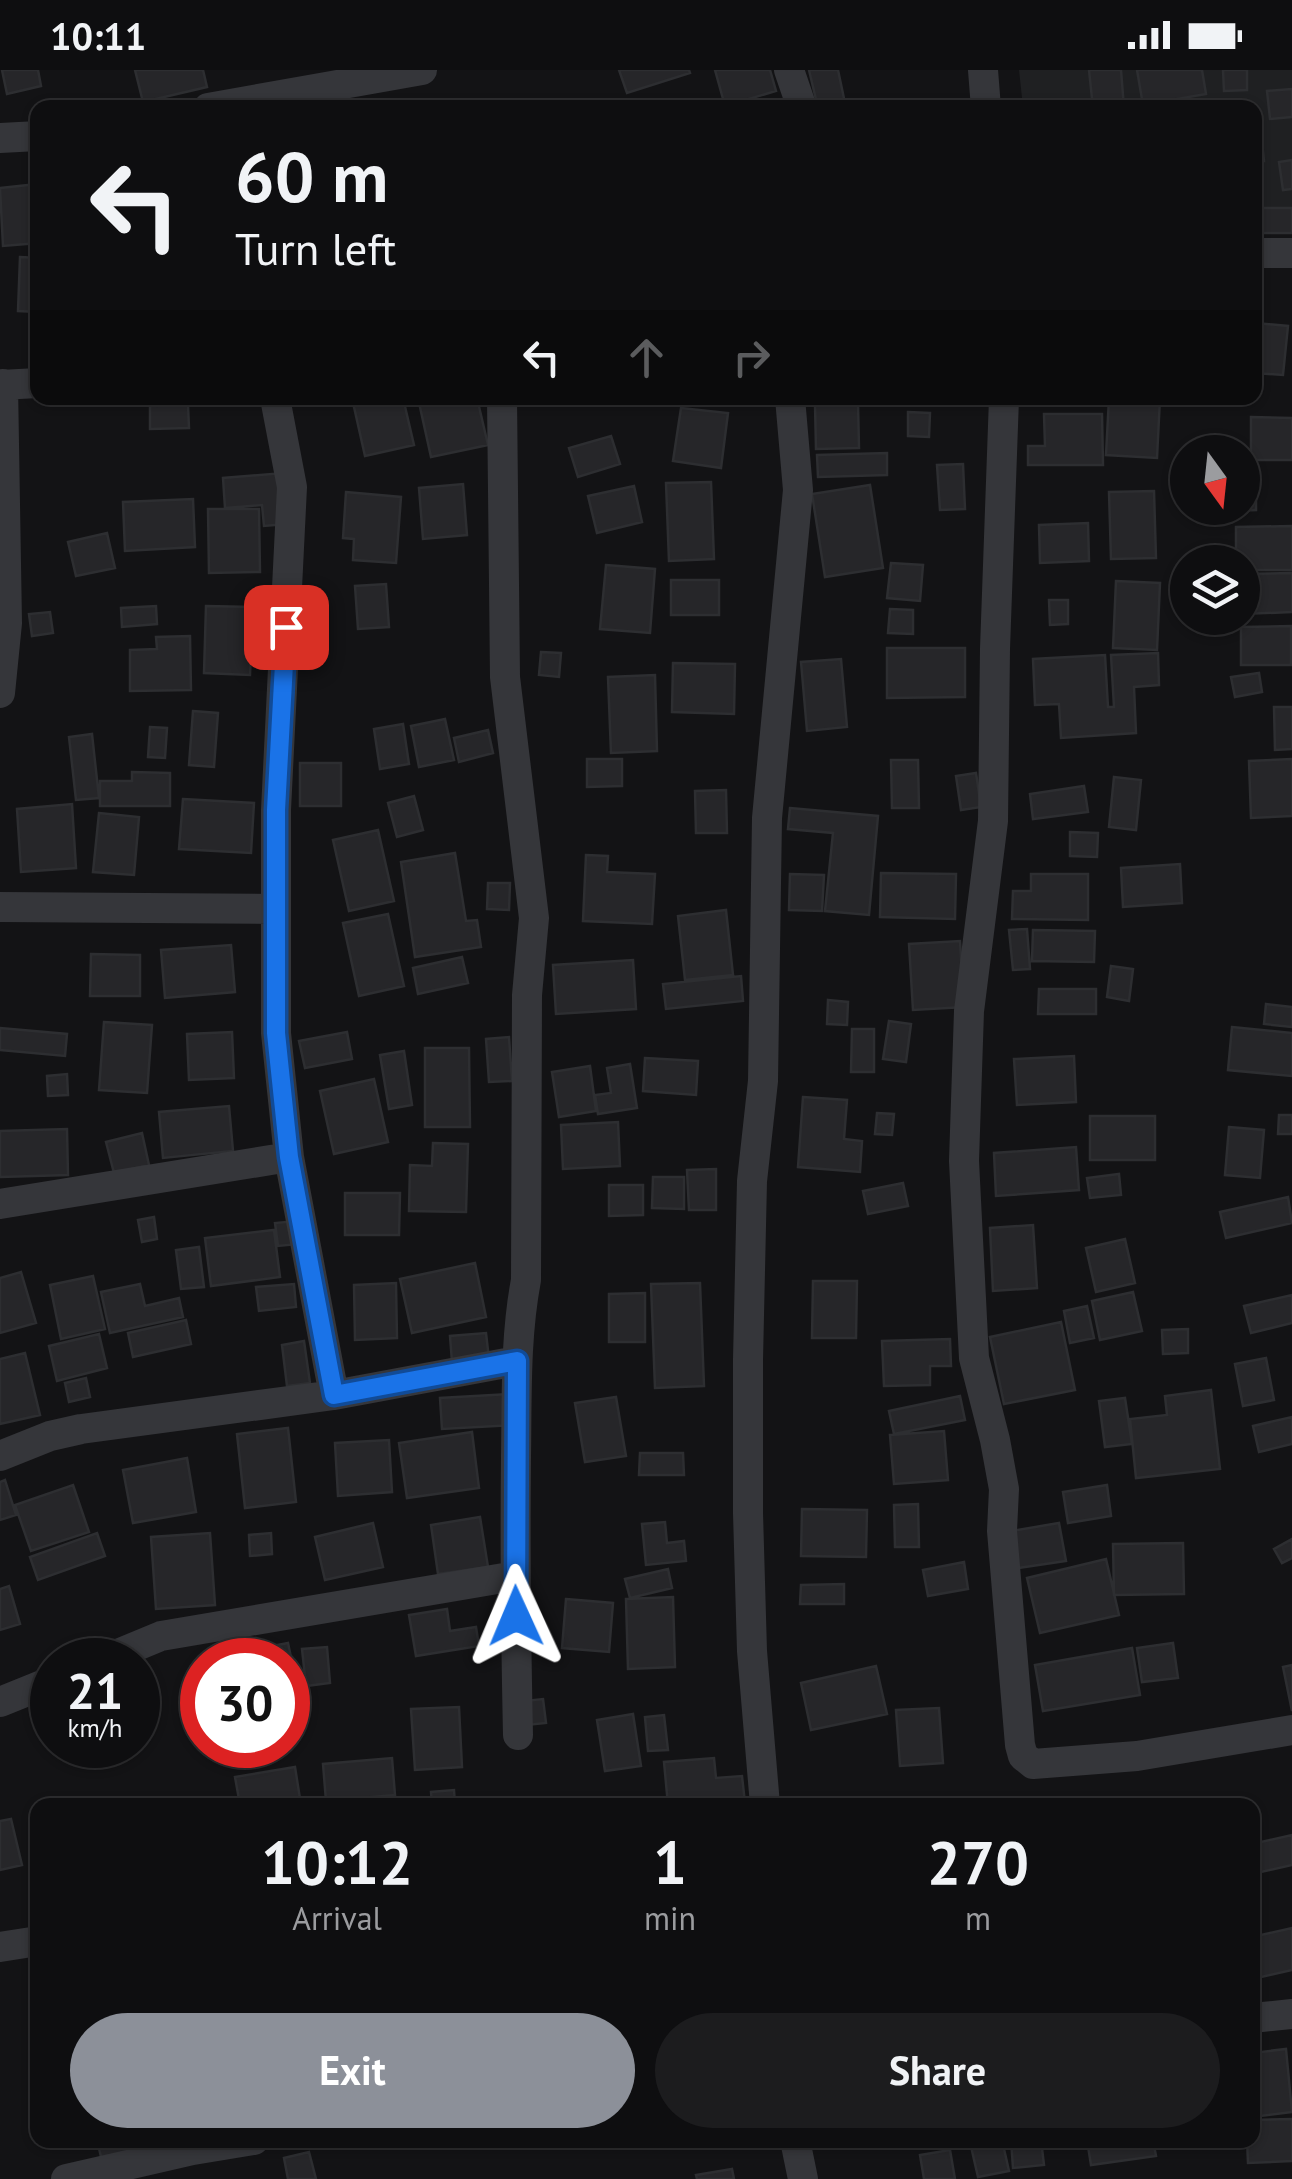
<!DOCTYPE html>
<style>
body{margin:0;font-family:"PT Sans",sans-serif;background:#1c1c1e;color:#f1f3f6;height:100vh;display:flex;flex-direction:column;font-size:38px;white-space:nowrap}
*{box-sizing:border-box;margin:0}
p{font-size:32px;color:#9b9c9f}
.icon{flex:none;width:55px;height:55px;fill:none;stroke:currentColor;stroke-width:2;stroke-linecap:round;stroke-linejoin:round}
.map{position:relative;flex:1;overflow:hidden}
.details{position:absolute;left:30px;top:1728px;width:1230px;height:350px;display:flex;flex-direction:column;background:#0e0e10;border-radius:20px;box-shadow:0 2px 8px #0004,0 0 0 2px #2e2e30}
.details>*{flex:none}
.hud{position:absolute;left:30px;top:30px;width:1232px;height:305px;border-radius:20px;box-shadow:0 2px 8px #0004,0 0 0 2px #2e2e30;background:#0e0e10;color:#f1f3f6;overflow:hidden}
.needle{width:65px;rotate:165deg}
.tools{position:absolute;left:1170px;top:365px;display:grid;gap:20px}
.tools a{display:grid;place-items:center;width:90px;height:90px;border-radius:50%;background:#0e0e10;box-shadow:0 2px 8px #0004,0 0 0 2px #2e2e30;font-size:50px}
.speed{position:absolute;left:30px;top:1568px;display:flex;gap:20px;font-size:50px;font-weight:700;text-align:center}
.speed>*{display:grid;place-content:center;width:130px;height:130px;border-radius:50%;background:#0e0e10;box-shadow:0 2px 8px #0004,0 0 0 2px #2e2e30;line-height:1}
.speed small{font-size:25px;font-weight:400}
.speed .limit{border:15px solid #d22;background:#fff;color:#111}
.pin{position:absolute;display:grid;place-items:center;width:85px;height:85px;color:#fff;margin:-42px;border-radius:20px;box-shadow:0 5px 15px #0006}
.me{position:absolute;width:110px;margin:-55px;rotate:359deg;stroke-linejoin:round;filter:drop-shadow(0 0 8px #0008)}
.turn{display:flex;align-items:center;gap:35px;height:210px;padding:0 40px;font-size:45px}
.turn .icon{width:130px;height:130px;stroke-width:2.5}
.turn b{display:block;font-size:70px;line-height:85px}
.lanes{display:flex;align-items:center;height:95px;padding:0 40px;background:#0003;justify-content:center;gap:50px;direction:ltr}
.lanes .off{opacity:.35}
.eta{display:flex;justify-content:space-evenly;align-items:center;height:170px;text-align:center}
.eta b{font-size:60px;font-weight:700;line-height:70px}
.cta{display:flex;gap:20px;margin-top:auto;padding:20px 40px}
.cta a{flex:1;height:115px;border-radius:60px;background:#8c9099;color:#fff;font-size:40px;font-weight:700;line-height:115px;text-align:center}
.cta a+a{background:#1c1c1e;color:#f1f3f6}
.status{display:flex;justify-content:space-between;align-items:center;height:70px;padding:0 50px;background:#0e0e10;direction:ltr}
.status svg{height:28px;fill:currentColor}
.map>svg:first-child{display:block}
.built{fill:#1f2022}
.building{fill:#262629;stroke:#2d2e31;stroke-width:2.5}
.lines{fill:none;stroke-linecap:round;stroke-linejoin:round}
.street{stroke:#35363a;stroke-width:30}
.route-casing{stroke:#114b97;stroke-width:25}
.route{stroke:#1a73e8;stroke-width:18}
</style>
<div class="status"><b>10:11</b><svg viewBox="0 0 49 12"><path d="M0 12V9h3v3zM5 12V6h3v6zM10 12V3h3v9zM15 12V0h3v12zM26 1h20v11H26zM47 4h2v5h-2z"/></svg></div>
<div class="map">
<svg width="1292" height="2109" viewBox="0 0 1292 2109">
<rect width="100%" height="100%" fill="#131315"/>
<!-- built -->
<path class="built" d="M 1019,0 L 1292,0 L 1292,156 L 1255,156 L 1255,38 L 1023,37 Z"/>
<!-- building -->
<path class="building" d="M 2,0 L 38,0 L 41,16 L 7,24 Z
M 135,0 L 203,0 L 207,17 L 143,32 Z
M 619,0 L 689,0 L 690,3 L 627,23 Z
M 715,0 L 770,0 L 776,21 L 725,36 Z
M 809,0 L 838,0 L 846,38 L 818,38 Z
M 1089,0 L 1121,0 L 1124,38 L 1093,38 Z
M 1137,0 L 1202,0 L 1206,24 L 1143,35 Z
M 1223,0 L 1247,0 L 1247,20 L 1224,21 Z
M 1292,19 L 1292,47 L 1270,49 L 1267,21 Z
M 1261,63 L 1264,91 L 1255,91 L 1255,64 Z
M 1292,90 L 1292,119 L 1283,120 L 1279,92 Z
M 38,114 L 38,173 L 3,176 L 0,118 Z
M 1255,138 L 1292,138 L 1292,163 L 1255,163 Z
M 20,187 L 38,188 L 38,242 L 18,241 Z
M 1255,253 L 1288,256 L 1283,305 L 1255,303 Z
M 352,328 L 403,328 L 414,375 L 365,386 Z
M 418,328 L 477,328 L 488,375 L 431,387 Z
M 1109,328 L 1160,328 L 1157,388 L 1106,385 Z
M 858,333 L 859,378 L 816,379 L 815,334 Z
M 188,335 L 189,358 L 150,359 L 150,336 Z
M 681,338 L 728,343 L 721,398 L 673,391 Z
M 908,342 L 930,343 L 929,367 L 908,366 Z
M 1044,344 L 1102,344 L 1103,395 L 1028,395 L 1028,376 L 1045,376 Z
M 1251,347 L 1292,348 L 1292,390 L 1251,390 Z
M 611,366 L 620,394 L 578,407 L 569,378 Z
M 887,383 L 887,405 L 818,407 L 817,385 Z
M 963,394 L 965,439 L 940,440 L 937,395 Z
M 283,403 L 286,454 L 264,456 L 262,435 L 225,438 L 223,408 Z
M 711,412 L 714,489 L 669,491 L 666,413 Z
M 463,414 L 467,465 L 423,469 L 419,418 Z
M 870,415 L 883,498 L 825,507 L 812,424 Z
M 634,416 L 642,452 L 597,463 L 588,426 Z
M 1242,418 L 1256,418 L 1256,440 L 1235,441 L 1235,438 L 1242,438 Z
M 1154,421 L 1156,488 L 1111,489 L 1109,422 Z
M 346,422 L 401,427 L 396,493 L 353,490 L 354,469 L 343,468 Z
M 193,429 L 195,477 L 125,481 L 123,432 Z
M 208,439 L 259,439 L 260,502 L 209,503 Z
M 1088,453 L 1089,491 L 1040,493 L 1039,455 Z
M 1292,456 L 1292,500 L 1242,500 L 1242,492 L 1236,492 L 1236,457 Z
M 107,463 L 115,498 L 76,506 L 68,472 Z
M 891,493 L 923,495 L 920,531 L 887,528 Z
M 606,495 L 655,499 L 650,563 L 600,559 Z
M 1292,503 L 1292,542 L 1242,544 L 1242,504 Z
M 671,510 L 719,510 L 719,545 L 671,545 Z
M 1116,511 L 1160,513 L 1157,580 L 1113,578 Z
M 386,514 L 389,557 L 358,559 L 355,516 Z
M 1049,530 L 1068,530 L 1068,554 L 1050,555 Z
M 156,536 L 157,554 L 122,557 L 121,538 Z
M 206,536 L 253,537 L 250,605 L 204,603 Z
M 890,539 L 913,540 L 913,564 L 888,563 Z
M 50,542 L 53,563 L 32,566 L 29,544 Z
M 1291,556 L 1291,595 L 1241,595 L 1241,557 Z
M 190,566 L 191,620 L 130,621 L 130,580 L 157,579 L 156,567 Z
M 887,578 L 965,578 L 965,627 L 887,628 Z
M 541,582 L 561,583 L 559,607 L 539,605 Z
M 1158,583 L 1159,615 L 1134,617 L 1136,663 L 1061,668 L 1059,634 L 1035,635 L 1033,589 L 1105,585 L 1108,637 L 1114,637 L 1111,585 Z
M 841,589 L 847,657 L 807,661 L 801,592 Z
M 673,593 L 735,594 L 734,644 L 672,642 Z
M 1259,603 L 1262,622 L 1235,627 L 1231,607 Z
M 655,605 L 657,681 L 611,683 L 608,607 Z
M 1274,637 L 1292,637 L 1292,679 L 1275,680 Z
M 193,641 L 218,643 L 214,697 L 189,695 Z
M 445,649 L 454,690 L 419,697 L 411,656 Z
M 403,654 L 409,694 L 380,699 L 374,659 Z
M 150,657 L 167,658 L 165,688 L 148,687 Z
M 488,660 L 493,683 L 459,692 L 454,668 Z
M 92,664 L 99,728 L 76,730 L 69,667 Z
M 587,689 L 622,689 L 622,716 L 587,717 Z
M 1292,689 L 1292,746 L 1251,748 L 1249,691 Z
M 891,690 L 918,690 L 919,738 L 892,738 Z
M 300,693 L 341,693 L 341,736 L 300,736 Z
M 132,702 L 170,703 L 170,736 L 100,736 L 100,711 L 132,711 Z
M 976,703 L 981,737 L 961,740 L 956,706 Z
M 1114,707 L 1141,710 L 1136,760 L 1109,757 Z
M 1084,716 L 1088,742 L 1033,749 L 1030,724 Z
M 726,720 L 727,763 L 696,763 L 695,721 Z
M 414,726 L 423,760 L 397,767 L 388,733 Z
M 183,729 L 254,733 L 251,783 L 179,779 Z
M 72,734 L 76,798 L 21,802 L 17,739 Z
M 790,738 L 878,746 L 869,845 L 825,841 L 833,763 L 788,759 Z
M 99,743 L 139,747 L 134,805 L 93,802 Z
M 378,760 L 394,831 L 349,841 L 333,770 Z
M 1070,762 L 1098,763 L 1097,787 L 1070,786 Z
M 455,783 L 466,851 L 477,850 L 481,877 L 415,887 L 401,792 Z
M 586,785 L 608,786 L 607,802 L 655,804 L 652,854 L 583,851 Z
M 1180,794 L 1182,833 L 1123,837 L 1121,798 Z
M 881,803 L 956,804 L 955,849 L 880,847 Z
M 790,804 L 824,805 L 822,841 L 789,840 Z
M 1031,804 L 1088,804 L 1088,850 L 1012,849 L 1013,821 L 1031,821 Z
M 488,813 L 510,813 L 509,840 L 487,839 Z
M 726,840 L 733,905 L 685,910 L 678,846 Z
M 388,844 L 404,916 L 359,926 L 343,853 Z
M 1027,859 L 1030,899 L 1013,900 L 1009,860 Z
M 1033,860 L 1095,861 L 1094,892 L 1032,891 Z
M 960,871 L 964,937 L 913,940 L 909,874 Z
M 231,875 L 235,922 L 165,928 L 161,880 Z
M 91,884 L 140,885 L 140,926 L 90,926 Z
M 462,887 L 468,913 L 418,924 L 413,898 Z
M 633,890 L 636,939 L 556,944 L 553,895 Z
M 1111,896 L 1133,899 L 1129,931 L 1107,927 Z
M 741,906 L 743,931 L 666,939 L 663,914 Z
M 1039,919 L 1096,919 L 1096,944 L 1038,944 Z
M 828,930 L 848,932 L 847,955 L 827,954 Z
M 1266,934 L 1292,937 L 1292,957 L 1264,954 Z
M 889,951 L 911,954 L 906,992 L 883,989 Z
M 104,952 L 152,955 L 147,1023 L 99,1020 Z
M 1232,957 L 1292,963 L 1292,1006 L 1228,1000 Z
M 0,958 L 67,964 L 65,986 L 0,980 Z
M 852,959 L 874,959 L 874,1002 L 851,1002 Z
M 232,962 L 234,1008 L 189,1010 L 187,964 Z
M 347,962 L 352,989 L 305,998 L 299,971 Z
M 509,967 L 512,1011 L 489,1012 L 486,969 Z
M 425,978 L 469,978 L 470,1057 L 425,1057 Z
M 404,981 L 412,1035 L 389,1039 L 380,985 Z
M 1074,986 L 1076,1032 L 1017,1035 L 1014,989 Z
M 645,988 L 698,991 L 696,1025 L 643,1021 Z
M 630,994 L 637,1038 L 598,1044 L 595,1025 L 611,1023 L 607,998 Z
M 590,996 L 596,1041 L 559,1047 L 552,1002 Z
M 67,1004 L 68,1025 L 48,1026 L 47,1006 Z
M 374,1009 L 388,1072 L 334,1084 L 320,1021 Z
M 803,1027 L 847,1030 L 844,1069 L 862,1071 L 860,1102 L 798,1097 Z
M 229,1036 L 233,1081 L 163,1088 L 159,1042 Z
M 877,1043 L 894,1044 L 892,1065 L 875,1064 Z
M 1279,1045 L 1292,1045 L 1292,1064 L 1278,1064 Z
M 1090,1046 L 1155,1046 L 1155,1090 L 1090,1090 Z
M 618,1052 L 620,1096 L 563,1099 L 561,1055 Z
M 1229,1057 L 1264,1060 L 1260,1108 L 1225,1105 Z
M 67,1059 L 68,1105 L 0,1107 L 0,1061 Z
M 142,1063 L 149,1095 L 114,1103 L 106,1072 Z
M 433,1073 L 468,1074 L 466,1142 L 409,1141 L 410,1095 L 432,1096 Z
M 1076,1077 L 1079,1120 L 996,1126 L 994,1083 Z
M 716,1099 L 716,1140 L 689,1140 L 687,1100 Z
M 1119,1104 L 1121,1125 L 1090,1128 L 1087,1108 Z
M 653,1107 L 684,1107 L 684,1139 L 652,1138 Z
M 903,1113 L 908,1136 L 868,1144 L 863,1121 Z
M 609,1115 L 643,1115 L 643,1145 L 609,1146 Z
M 345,1123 L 400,1123 L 399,1165 L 345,1165 Z
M 1288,1127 L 1292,1153 L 1226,1168 L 1220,1142 Z
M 154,1147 L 157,1169 L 142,1172 L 138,1150 Z
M 296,1151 L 299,1174 L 278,1176 L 275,1153 Z
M 1033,1155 L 1037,1218 L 993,1221 L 990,1158 Z
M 274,1160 L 280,1207 L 211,1216 L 205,1168 Z
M 1125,1169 L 1135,1213 L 1096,1222 L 1086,1178 Z
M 199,1177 L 204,1217 L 181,1219 L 176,1180 Z
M 475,1193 L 486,1247 L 412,1263 L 400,1209 Z
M 21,1202 L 36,1253 L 0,1263 L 0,1208 Z
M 93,1206 L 105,1259 L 61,1269 L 50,1215 Z
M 813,1211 L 857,1211 L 856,1268 L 812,1268 Z
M 396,1213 L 397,1268 L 355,1270 L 354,1215 Z
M 700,1213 L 704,1316 L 655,1318 L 651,1214 Z
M 140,1214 L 145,1236 L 179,1228 L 183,1247 L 110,1263 L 101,1222 Z
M 294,1214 L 296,1237 L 259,1241 L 256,1217 Z
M 1133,1222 L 1142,1261 L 1100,1270 L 1092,1231 Z
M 645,1223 L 645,1272 L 609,1272 L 609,1224 Z
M 1292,1225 L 1292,1253 L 1251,1263 L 1244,1236 Z
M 1087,1236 L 1094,1268 L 1070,1273 L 1064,1241 Z
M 186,1250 L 191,1274 L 133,1287 L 128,1263 Z
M 1061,1252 L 1075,1320 L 1004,1334 L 990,1267 Z
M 1188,1259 L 1188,1283 L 1163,1284 L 1162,1260 Z
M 486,1263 L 489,1289 L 452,1292 L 450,1266 Z
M 99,1264 L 107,1298 L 57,1311 L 49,1276 Z
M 950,1269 L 951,1296 L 930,1296 L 930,1315 L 884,1316 L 882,1271 Z
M 304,1271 L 310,1313 L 287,1316 L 282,1275 Z
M 25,1283 L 40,1345 L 0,1354 L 0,1289 Z
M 1266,1288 L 1274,1330 L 1243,1336 L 1235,1294 Z
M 86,1308 L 90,1327 L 69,1332 L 65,1313 Z
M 1211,1320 L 1220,1399 L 1136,1408 L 1130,1349 L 1167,1345 L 1165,1326 Z
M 512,1324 L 513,1355 L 442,1359 L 440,1328 Z
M 960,1326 L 965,1350 L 894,1364 L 889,1341 Z
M 616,1327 L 626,1386 L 585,1392 L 575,1333 Z
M 1125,1328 L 1132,1374 L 1105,1377 L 1099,1331 Z
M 1292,1347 L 1292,1374 L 1259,1382 L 1253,1356 Z
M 288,1358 L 296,1432 L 245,1438 L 237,1364 Z
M 944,1361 L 948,1410 L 894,1414 L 890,1365 Z
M 472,1362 L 479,1418 L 407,1428 L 399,1373 Z
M 389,1370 L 392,1422 L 338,1426 L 335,1373 Z
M 640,1383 L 683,1383 L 684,1405 L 639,1405 Z
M 187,1388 L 196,1442 L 133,1453 L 123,1400 Z
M 5,1410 L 16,1445 L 0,1450 L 0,1412 Z
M 73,1415 L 89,1462 L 31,1481 L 15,1435 Z
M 1107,1415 L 1111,1446 L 1068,1453 L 1063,1422 Z
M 918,1434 L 919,1477 L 895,1477 L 894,1435 Z
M 802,1439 L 867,1440 L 866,1487 L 801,1486 Z
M 480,1447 L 488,1497 L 438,1504 L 431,1455 Z
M 665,1452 L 667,1473 L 684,1471 L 686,1491 L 646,1495 L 642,1454 Z
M 373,1453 L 383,1497 L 325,1510 L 315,1467 Z
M 1059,1453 L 1066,1491 L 1018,1498 L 1011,1461 Z
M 97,1463 L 105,1486 L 38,1510 L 30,1487 Z
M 210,1463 L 215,1535 L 156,1539 L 151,1467 Z
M 271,1463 L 272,1484 L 250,1486 L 249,1465 Z
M 1292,1469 L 1292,1488 L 1282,1493 L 1274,1479 Z
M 1183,1473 L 1184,1524 L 1114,1525 L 1113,1474 Z
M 1106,1489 L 1119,1545 L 1040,1563 L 1027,1508 Z
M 964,1492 L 968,1519 L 928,1526 L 923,1500 Z
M 668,1499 L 672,1518 L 630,1528 L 625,1509 Z
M 844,1514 L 844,1534 L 800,1534 L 801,1515 Z
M 9,1516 L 20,1554 L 0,1560 L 0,1519 Z
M 673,1527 L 675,1597 L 628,1599 L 626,1529 Z
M 566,1529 L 613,1533 L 609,1582 L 562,1578 Z
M 447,1539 L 450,1561 L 476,1557 L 479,1576 L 416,1586 L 409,1545 Z
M 288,1573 L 296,1611 L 288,1613 L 288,1590 L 202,1590 L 202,1595 L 201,1590 Z
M 1173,1573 L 1178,1608 L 1142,1612 L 1137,1578 Z
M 327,1577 L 330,1613 L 306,1616 L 302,1579 Z
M 1132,1578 L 1140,1625 L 1043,1641 L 1035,1595 Z
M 1292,1595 L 1292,1641 L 1283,1597 Z
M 876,1596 L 887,1644 L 811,1660 L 801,1613 Z
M 543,1629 L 546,1653 L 527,1655 L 524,1631 Z
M 459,1637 L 462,1697 L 415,1700 L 411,1639 Z
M 939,1638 L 943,1693 L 900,1696 L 896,1640 Z
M 633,1644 L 641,1696 L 605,1701 L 597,1650 Z
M 664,1645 L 668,1680 L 648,1681 L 645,1647 Z
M 392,1688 L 395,1725 L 326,1731 L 323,1694 Z
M 714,1688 L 716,1708 L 742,1706 L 745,1733 L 668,1735 L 664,1692 Z
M 295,1697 L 301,1735 L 240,1735 L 235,1707 Z
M 454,1720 L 455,1735 L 432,1735 L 431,1722 Z
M 11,1749 L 22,1795 L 0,1800 L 0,1751 Z
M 1292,1765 L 1292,1795 L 1252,1804 L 1252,1774 Z
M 1292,1858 L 1292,1900 L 1257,1908 L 1252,1867 Z
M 1286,1979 L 1292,2042 L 1252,2047 L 1252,1983 Z
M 1292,2049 L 1292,2091 L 1248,2093 L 1247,2070 L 1252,2070 L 1252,2050 Z
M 97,2070 L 158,2070 L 160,2077 L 102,2091 Z
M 822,2070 L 860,2070 L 861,2073 L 822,2075 Z
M 979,2070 L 1002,2070 L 1009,2101 L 978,2107 L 970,2072 Z
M 1011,2070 L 1041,2070 L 1044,2095 L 1013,2098 Z
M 1087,2070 L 1153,2070 L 1156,2086 L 1091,2095 Z
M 950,2080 L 955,2109 L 924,2109 L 920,2085 Z
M 309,2082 L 316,2109 L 288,2109 L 284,2088 Z
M 732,2099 L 734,2109 L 697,2109 L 696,2105 Z"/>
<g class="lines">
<!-- street -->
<path class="street" d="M 789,0 L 802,38
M 983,0 L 986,38
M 208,38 L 422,0
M 0,68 L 38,66
M 1255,183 L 1292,183
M 0,315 L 38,313
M 275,328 L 292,417 L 276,740 L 276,963 L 289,1087
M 502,328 L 505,607 L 534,848 L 527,925 L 526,1210 C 515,1268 517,1327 516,1387 C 515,1480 516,1572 518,1665
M 1004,328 L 995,579 L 993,751 L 969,941 L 964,1091 L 974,1288 L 995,1370 L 1004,1419 L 1002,1461 L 1020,1675 L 1023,1686 L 1033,1694 L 1137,1686 L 1292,1660
M 0,623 L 7,553 L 3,314
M 0,837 L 276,839
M 0,1134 L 289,1087 L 334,1325
M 0,1386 L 50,1366 L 81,1359 L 334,1325 L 517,1291
M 103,1590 L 161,1566 L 515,1506
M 0,1632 L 52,1611
M 765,1735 L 752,1581 L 748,1443 L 748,1290 L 752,1111 L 763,1011 L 767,748 L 798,420 L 790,328
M 0,1877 L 38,1871
M 1252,1948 L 1292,1944
M 795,2070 L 803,2109
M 66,2109 L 193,2080 L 254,2070"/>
</g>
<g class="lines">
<!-- route casing -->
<g class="route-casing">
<path id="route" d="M 286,557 L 276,740 L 276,963 L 289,1087 L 334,1325 L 517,1291 L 516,1546"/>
</g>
<!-- route -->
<use href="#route" class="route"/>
</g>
</svg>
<div class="tools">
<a><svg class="needle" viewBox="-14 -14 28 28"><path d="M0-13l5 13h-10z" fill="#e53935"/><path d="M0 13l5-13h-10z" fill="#9b9c9f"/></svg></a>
<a><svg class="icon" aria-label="layers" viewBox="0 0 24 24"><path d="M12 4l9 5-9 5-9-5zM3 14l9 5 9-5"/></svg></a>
</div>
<div class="speed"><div>21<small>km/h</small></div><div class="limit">30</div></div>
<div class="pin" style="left:286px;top:557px;background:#d93025"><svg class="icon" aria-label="arrive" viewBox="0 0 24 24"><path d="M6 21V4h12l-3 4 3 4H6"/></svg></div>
<svg class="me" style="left:516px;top:1546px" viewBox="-20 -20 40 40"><path d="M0-17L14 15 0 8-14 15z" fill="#1a73e8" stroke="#fff" stroke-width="4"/></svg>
<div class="hud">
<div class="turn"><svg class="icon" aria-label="left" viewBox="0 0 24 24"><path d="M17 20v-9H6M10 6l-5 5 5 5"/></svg><div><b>60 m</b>Turn left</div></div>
<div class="lanes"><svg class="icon" aria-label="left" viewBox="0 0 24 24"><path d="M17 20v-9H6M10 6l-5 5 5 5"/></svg><svg class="icon off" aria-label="ahead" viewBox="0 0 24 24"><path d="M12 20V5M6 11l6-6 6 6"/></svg><svg class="icon off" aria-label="right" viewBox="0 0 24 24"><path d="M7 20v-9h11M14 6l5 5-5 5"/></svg></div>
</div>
<section class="details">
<div class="eta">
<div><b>10:12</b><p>Arrival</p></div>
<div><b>1</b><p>min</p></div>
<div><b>270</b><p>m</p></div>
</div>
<div class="cta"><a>Exit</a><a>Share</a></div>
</section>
</div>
